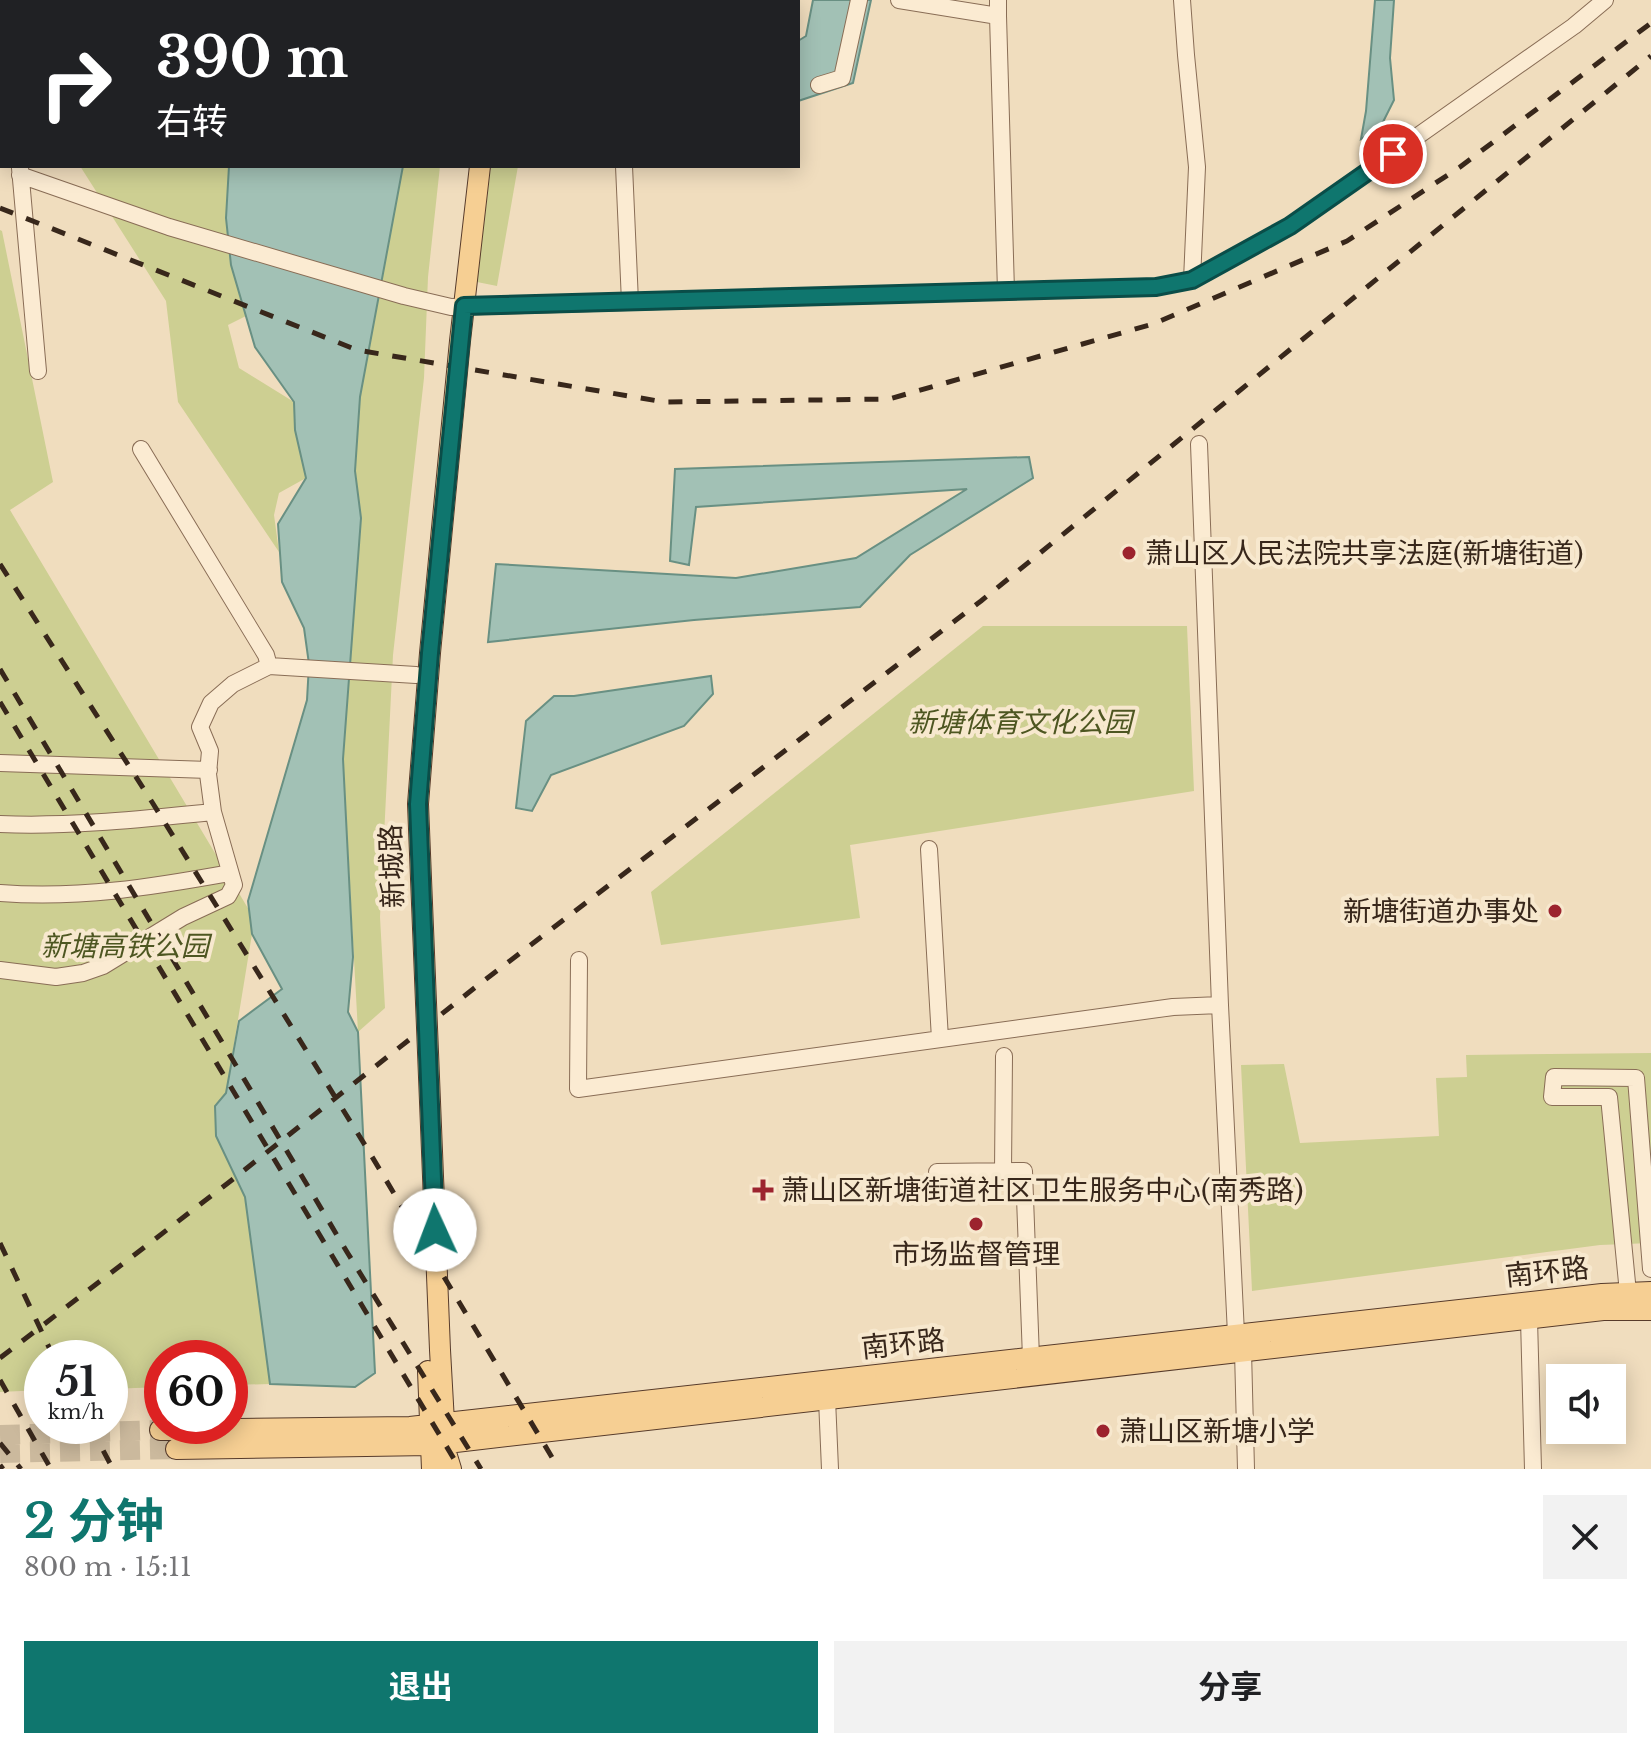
<!DOCTYPE html>
<html lang="zh">
<meta charset="utf-8">
<style>
body{margin:0;font-family:"Libre Baskerville","Noto Sans SC",serif;background:#f2f2f2;color:#202124;height:100vh;display:flex;flex-direction:column;font-size:30px;white-space:nowrap}
*{box-sizing:border-box;margin:0}
p{font-size:26px;color:#757577}
.icon{flex:none;width:44px;height:44px;fill:none;stroke:currentColor;stroke-width:2;stroke-linecap:round;stroke-linejoin:round}
.map{position:relative;height:1469px;overflow:hidden}
.drawer{display:flex;flex-direction:column;background:#fff;flex:1}
.drawer>*{flex:none}
.top-card{position:absolute;left:0px;top:0px;width:800px;height:168px;box-shadow:0 4px 20px #0003;background:#202124;color:#fff;overflow:hidden}
.tools{position:absolute;left:1546px;top:1364px;display:grid;gap:16px}
.tools a{display:grid;place-items:center;width:80px;height:80px;border-radius:0px;background:#fff;box-shadow:0 4px 20px #0003;font-size:40px}
.speed{position:absolute;left:24px;top:1340px;display:flex;gap:16px;font-size:40px;font-weight:700;text-align:center}
.speed>*{display:grid;place-content:center;width:104px;height:104px;border-radius:50%;background:#fff;box-shadow:0 4px 20px #0003;line-height:1}
.speed small{font-size:20px;font-weight:400}
.speed .limit{border:12px solid #d22;background:#fff;color:#111}
.pin{position:absolute;display:grid;place-items:center;width:68px;height:68px;color:#fff;margin:-34px;border:4px solid #fff;border-radius:50%;box-shadow:0 2px 8px #0007}
.me{position:absolute;width:88px;margin:-44px;rotate:358deg;stroke-linejoin:round;filter:drop-shadow(0 0 6px #0008)}
.turn{display:flex;align-items:center;gap:28px;height:168px;padding:0 24px;font-size:36px}
.turn .icon{width:104px;height:104px;stroke-width:2.5}
.turn b{display:block;font-size:56px;line-height:68px}
.round{display:grid;place-items:center;flex:none;width:84px;height:84px;border-radius:0px;background:#f2f2f2}
.overview{display:flex;align-items:center;justify-content:space-between;height:136px;padding:0 24px}
h1{font-size:48px;font-weight:700;line-height:60px;color:#0f766e}
.cta{display:flex;gap:16px;margin-top:auto;padding:16px 24px}
.cta a{flex:1;height:92px;border-radius:0px;background:#0f766e;color:#fff;font-size:32px;font-weight:700;line-height:92px;text-align:center}
.cta a+a{background:#f2f2f2;color:#202124}
.map>svg:first-child{display:block}
.green{fill:#cdcf92}
.water{fill:#a2c1b5;stroke:#699083;stroke-width:2}
.lines{fill:none;stroke-linecap:round;stroke-linejoin:round}
.major-tunnel{stroke:#cbb99d;stroke-width:20;stroke-dasharray:20 10;stroke-linecap:butt}
.minor-casing{stroke:#896d56;stroke-width:18}
.major-casing{stroke:#573b2b;stroke-width:22}
.minor{stroke:#fbebd2;stroke-width:16}
.major{stroke:#f6cf93;stroke-width:20}
.rail{stroke:#38271b;stroke-width:5;stroke-dasharray:14 14;stroke-linecap:butt}
.route-casing{stroke:#0a4d48;stroke-width:20}
.route{stroke:#0f766e;stroke-width:14}
.poi-dot{fill:#9c232e;stroke:#f7e8ce;stroke-width:3}
.labels{text-anchor:middle;dominant-baseline:central;stroke-width:8;stroke-linejoin:round;paint-order:stroke}
.poi-label{font-size:28px;fill:#38271b;stroke:#f7e8ce;text-anchor:start}
.park-label{font-size:28px;font-style:italic;fill:#4d5621;stroke:#f7e8ce}
.street-label{font-size:28px;fill:#38271b;stroke:#f7e8ce}
</style>
<div class="map">
<svg width="1651" height="1469" viewBox="0 0 1651 1469">
<rect width="100%" height="100%" fill="#f0ddbe"/>
<!-- green -->
<path class="green" d="M 80,166 L 229,166 L 226,218 L 231,265 L 246,316 L 228,325 L 239,368 L 294,402 L 300,454 L 306,478 L 279,493 L 274,515 L 279,552 L 178,402 L 166,301 Z
M 403,166 L 440,166 L 428,277 L 424,378 L 393,655 L 380,917 L 385,1008 L 358,1032 L 343,759 L 361,518 L 355,471 L 360,397 Z
M 491,166 L 518,166 L 497,286 L 477,282 Z
M 0,230 L 2,231 L 53,482 L 10,510 L 249,910 L 252,934 L 226,1093 L 215,1106 L 216,1136 L 245,1197 L 270,1384 L 230,1385 L 230,1358 L 162,1358 L 162,1387 L 110,1389 L 110,1358 L 42,1358 L 42,1390 L 0,1392 Z
M 983,626 L 1187,626 L 1194,791 L 850,845 L 860,918 L 661,945 L 651,892 Z
M 1651,1053 L 1651,1243 L 1600,1245 L 1252,1291 L 1241,1065 L 1284,1064 L 1300,1143 L 1439,1136 L 1436,1078 L 1467,1077 L 1466,1055 Z"/>
<!-- water -->
<path class="water" d="M 78,0 L 367,0 L 370,2 L 77,2 Z
M 813,0 L 871,0 L 853,83 L 798,101 L 798,41 L 806,36 Z
M 1375,0 L 1394,0 L 1390,58 L 1394,100 L 1380,128 L 1361,139 L 1366,111 Z
M 229,166 L 403,166 L 360,397 L 355,471 L 361,518 L 343,759 L 353,957 L 348,1012 L 358,1032 L 375,1373 L 355,1387 L 270,1384 L 245,1197 L 216,1136 L 215,1106 L 226,1093 L 239,1021 L 282,989 L 252,934 L 248,901 L 307,700 L 309,664 L 304,628 L 282,582 L 278,524 L 306,478 L 295,430 L 294,402 L 255,347 L 231,265 L 226,218 Z
M 1029,457 L 1033,478 L 910,555 L 860,607 L 694,620 L 488,642 L 496,564 L 736,578 L 856,558 L 967,489 L 696,507 L 689,565 L 670,561 L 675,469 Z
M 711,676 L 713,694 L 684,726 L 551,775 L 532,811 L 516,808 L 526,721 L 554,696 L 574,696 Z"/>
<g class="lines">
<!-- major-tunnel -->
<path class="major-tunnel" d="M 0,1435 L 160,1430
M 0,1453 L 176,1449"/>
<!-- minor casing -->
<g class="minor-casing">
<path id="minor" d="M 617,0 L 617,2
M 899,0 L 998,16 L 1006,291
M 998,0 L 998,16
M 1182,0 L 1186,55 L 1197,167 L 1192,280
M 34,2 L 34,0
M 819,85 L 842,78 L 859,0
M 624,166 L 630,302
M 20,168 L 38,371
M 20,175 L 169,227 L 404,296 L 451,307 L 1156,287 L 1192,280 L 1290,226 L 1574,26 L 1605,0
M 1199,444 L 1220,1005 L 1236,1334 L 1243,1351 L 1246,1469
M 141,449 L 266,655 L 269,666
M 0,763 L 209,770
M 0,824 C 71,827 142,819 213,812
M 929,849 L 940,1039
M 0,893 C 80,899 152,887 230,873
M 579,960 L 578,1089 L 1173,1007 L 1220,1005
M 0,970 L 56,977 L 83,973 L 103,966 L 183,917 L 228,896 L 234,885 L 213,812 L 208,774 L 210,751 L 200,727 L 211,703 L 233,684 L 269,666 L 416,675
M 1003,1171 L 1004,1056
M 937,1172 L 1024,1171 L 1031,1358
M 1628,1293 L 1609,1097 L 1552,1097 L 1554,1077 L 1636,1078 L 1651,1269
M 1529,1319 L 1533,1469
M 827,1399 L 830,1469"/>
</g>
<!-- major casing -->
<g class="major-casing">
<path id="major" d="M 496,2 L 496,0
M 428,1371 L 432,1469
M 160,1430 L 410,1427 L 1602,1294 L 1651,1292
M 176,1449 L 430,1445 L 1603,1310 L 1651,1310
M 451,1469 L 443,1443 L 444,1422 L 440,1350 L 418,804 L 430,653 L 460,341 L 480,166"/>
</g>
<!-- minor -->
<use href="#minor" class="minor"/>
<!-- major -->
<use href="#major" class="major"/>
<!-- rail -->
<path class="rail" d="M 0,208 L 357,350 L 664,402 L 889,399 L 1153,324 L 1347,241 L 1460,167 L 1651,23
M 0,564 L 152,802 L 368,1150 L 559,1469
M 0,669 L 347,1252 L 481,1469
M 0,702 L 460,1469
M 0,1243 L 54,1358
M 0,1358 L 228,1183 L 477,986 L 981,601 L 1651,56
M 0,1380 L 51,1469
M 90,1426 L 113,1469
M 0,1443 L 21,1469
M 0,1465 L 3,1469"/>
</g>
<g class="lines">
<!-- route casing -->
<g class="route-casing">
<path id="route" d="M 435,1230 L 418,804 L 430,653 L 464,306 L 1156,287 L 1192,280 L 1290,226 L 1393,154"/>
</g>
<!-- route -->
<use href="#route" class="route"/>
</g>
<!-- markers -->
<g class="poi-dot">
<circle cx="1129" cy="553" r="8"/>
<circle cx="1555" cy="911" r="8"/>
<path d="M759 1178h8v8h8v8h-8v8h-8v-8h-8v-8h8z"/>
<circle cx="976" cy="1224" r="8"/>
<circle cx="1103" cy="1431" r="8"/>
</g>
<g class="labels">
<!-- poi labels -->
<g class="poi-label">
<text x="1145" y="553">萧山区人民法院共享法庭(新塘街道)</text>
<text x="1539" y="911" text-anchor="end">新塘街道办事处</text>
<text x="781" y="1190">萧山区新塘街道社区卫生服务中心(南秀路)</text>
<text x="976" y="1254" text-anchor="middle">市场监督管理</text>
<text x="1119" y="1431">萧山区新塘小学</text>
</g>
<!-- park labels -->
<g class="park-label">
<text x="1020" y="722">新塘体育文化公园</text>
<text x="125" y="946">新塘高铁公园</text>
</g>
<!-- street labels -->
<g class="street-label">
<text transform="translate(392 866) rotate(-92)">新城路</text>
<text transform="translate(1547 1272) rotate(-6)">南环路</text>
<text transform="translate(903 1344) rotate(-6)">南环路</text>
</g>
</g>
</svg>
<div class="tools">
<a><svg class="icon" aria-label="sound" viewBox="0 0 24 24"><path d="M4 9h4l5-4v14l-5-4H4zM17 9q2 3 0 6"/></svg></a>
</div>
<div class="speed"><div>51<small>km/h</small></div><div class="limit">60</div></div>
<div class="pin" style="left:1393px;top:154px;background:#d93025"><svg class="icon" aria-label="arrive" viewBox="0 0 24 24"><path d="M6 21V4h12l-3 4 3 4H6"/></svg></div>
<svg class="me" style="left:435px;top:1230px" viewBox="-20 -20 40 40"><circle r="19" fill="#fff"/><path d="M0-13L10 11 0 6-10 11z" fill="#0f766e"/></svg>
<div class="top-card">
<div class="turn"><svg class="icon" aria-label="right" viewBox="0 0 24 24"><path d="M7 20v-9h11M14 6l5 5-5 5"/></svg><div><b>390 m</b>右转</div></div>
</div>
</div>
<section class="drawer">
<div class="overview"><div><h1>2 分钟</h1><p>800 m · 15:11</p></div><a class="round"><svg class="icon" aria-label="close" viewBox="0 0 24 24"><path d="M6 6l12 12M18 6L6 18"/></svg></a></div>
<div class="cta"><a>退出</a><a>分享</a></div>
</section>
